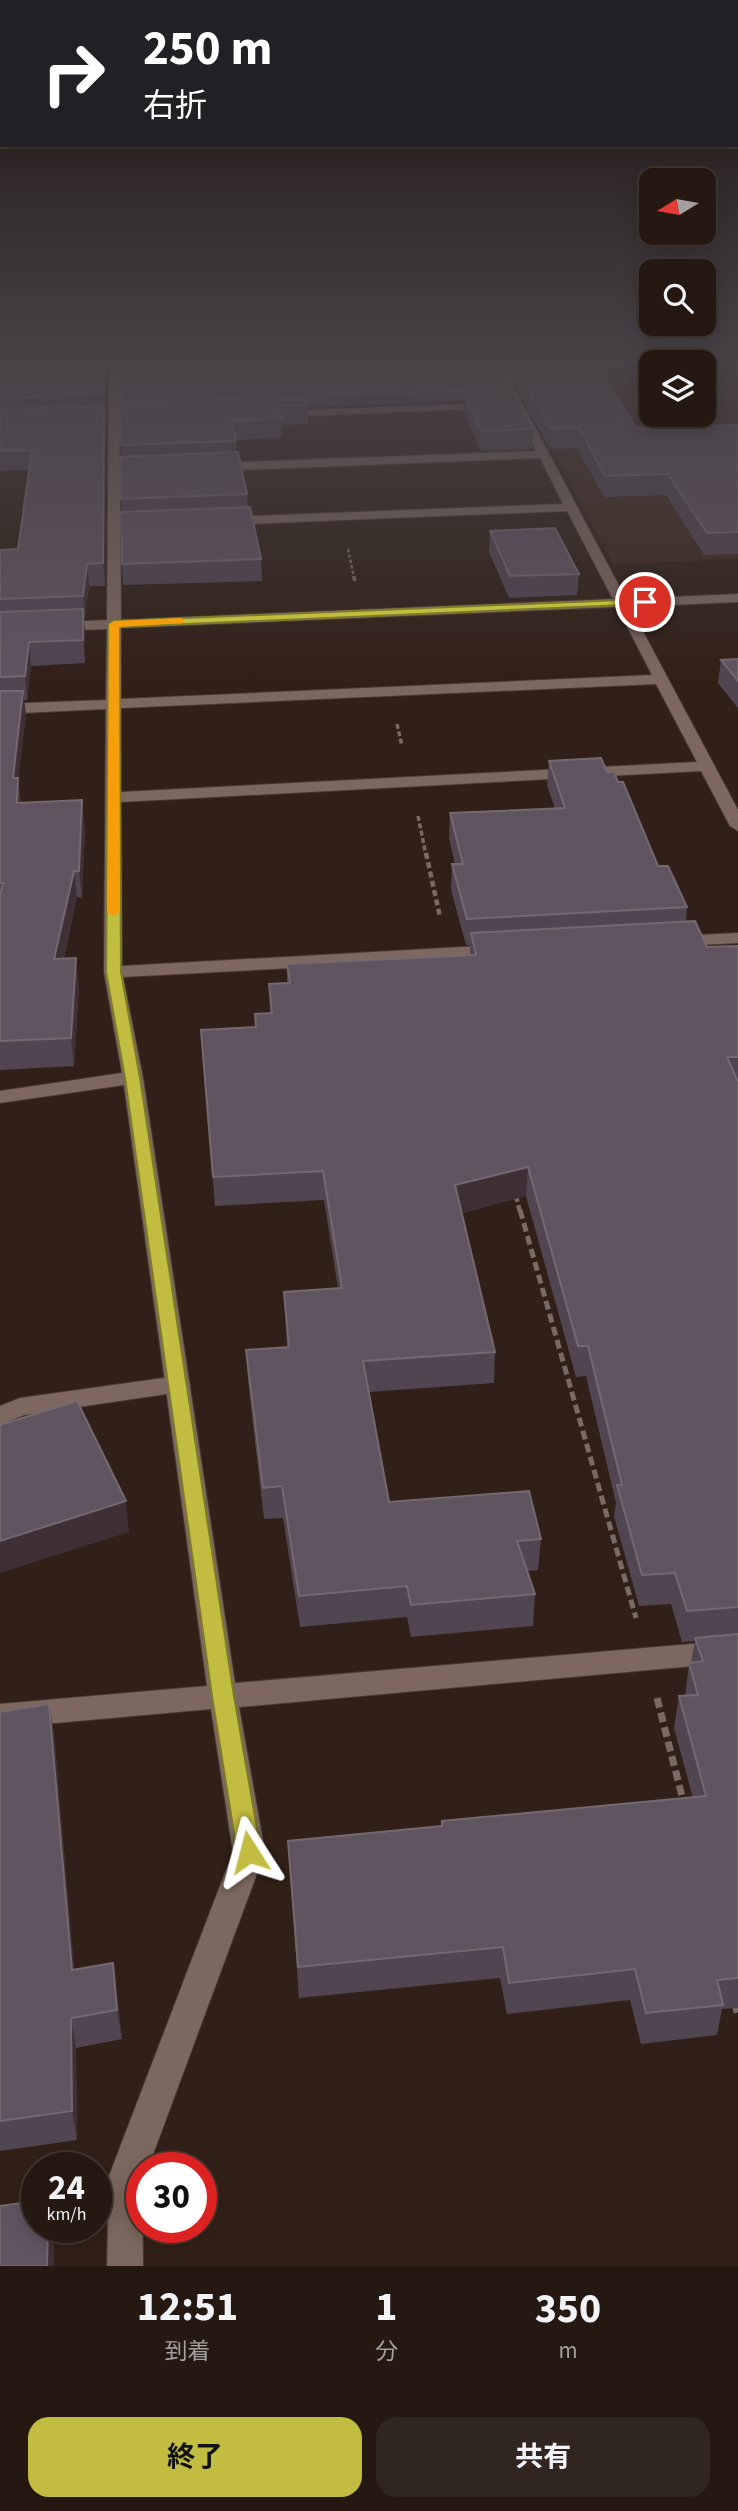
<!DOCTYPE html>
<html lang="ja">
<meta charset="utf-8">
<style>
body{margin:0;font-family:"Source Sans 3","Noto Sans JP",sans-serif;background:#31251f;color:#f1f3f6;height:100vh;display:flex;flex-direction:column;font-size:26px;white-space:nowrap}
*{box-sizing:border-box;margin:0}
p{font-size:23px;color:#a3a09f}
.icon{flex:none;width:38px;height:38px;fill:none;stroke:currentColor;stroke-width:2;stroke-linecap:round;stroke-linejoin:round}
.map{position:relative;height:2266px;overflow:hidden}
.panel{display:flex;flex-direction:column;background:#251811;flex:1}
.panel>*{flex:none}
.guide{position:absolute;left:0px;top:0px;width:738px;height:147px;box-shadow:0 4px 18px #0003,0 0 0 2px #423731;background:#202124;color:#fff;overflow:hidden}
.needle{width:46px;rotate:259deg}
.fabs{position:absolute;left:639px;top:168px;display:grid;gap:14px}
.fabs a{display:grid;place-items:center;width:77px;height:77px;border-radius:14px;background:#251811;box-shadow:0 4px 18px #0003,0 0 0 2px #423731;font-size:35px}
.speed{position:absolute;left:21px;top:2152px;display:flex;gap:14px;font-size:35px;font-weight:700;text-align:center}
.speed>*{display:grid;place-content:center;width:91px;height:91px;border-radius:50%;background:#251811;box-shadow:0 4px 18px #0003,0 0 0 2px #423731;line-height:1}
.speed small{font-size:18px;font-weight:400}
.speed .limit{border:10px solid #d22;background:#fff;color:#111}
.pin{position:absolute;display:grid;place-items:center;width:60px;height:60px;color:#fff;margin:-30px;border:4px solid #fff;border-radius:50%;box-shadow:0 2px 7px #0007}
.me{position:absolute;width:77px;margin:-38px;rotate:351deg;stroke-linejoin:round;filter:drop-shadow(0 0 5px #0008)}
.turn{display:flex;align-items:center;gap:24px;height:147px;padding:0 28px;font-size:32px}
.turn .icon{width:91px;height:91px;stroke-width:2.5}
.turn b{display:block;font-size:49px;line-height:60px}
.eta{display:flex;justify-content:space-evenly;align-items:center;height:119px;text-align:center}
.eta b{font-size:42px;font-weight:700;line-height:49px}
.primary-button{display:flex;gap:14px;margin-top:auto;padding:14px 28px}
.primary-button a{flex:1;height:80px;border-radius:21px;background:#c1bd40;color:#111;font-size:28px;font-weight:700;line-height:80px;text-align:center}
.primary-button a+a{background:#31251f;color:#f1f3f6}
.map>svg:first-child{display:block}
.built{fill:#3f281c}
.lines{fill:none;stroke-linecap:round;stroke-linejoin:round}
.lane-casing{stroke:#483a34;stroke-width:2}
.street-casing{stroke:#483a34;stroke-width:2}
.path-far4{stroke:#796a63;stroke-width:2.5;stroke-dasharray:3.5 2;stroke-linecap:butt}
.path-far3{stroke:#796a63;stroke-width:3.5;stroke-dasharray:5 2.5;stroke-linecap:butt}
.path-far2{stroke:#796a63;stroke-width:4.5;stroke-dasharray:6 3.5;stroke-linecap:butt}
.path-far1{stroke:#796a63;stroke-width:5;stroke-dasharray:9 4.5;stroke-linecap:butt}
.path{stroke:#796a63;stroke-width:7;stroke-dasharray:10 5;stroke-linecap:butt}
.lane{fill:#7c685e;fill-rule:evenodd}
.street{fill:#7c685e;fill-rule:evenodd}
.wall{fill:#514552}
.shaded-wall{fill:#3e3035}
.building{fill:#605460;stroke:#746871;stroke-width:2}
.route{fill:#c1bd40;stroke:#7d7b2a;stroke-width:2}
.slow{fill:#f59e0b}
</style>
<div class="map">
<svg width="738" height="2266" viewBox="0 0 738 2266">
<rect width="100%" height="100%" fill="#312017"/>
<!-- built -->
<path class="built" d="M 507,363 L 651,363 L 651,415 L 704,415 L 704,363 L 738,363 L 738,559 L 613,564 Z"/>
<g class="lines">
<!-- lane casing -->
<g class="lane-casing">
<path id="lane" d="M 178,1376 L 187,1379 L 190,1385 L 187,1391 L 24,1415 L 0,1425 L 0,1406 L 20,1398 Z"/>
</g>
<!-- street casing -->
<g class="street-casing">
<path id="street" d="M 109,363 L 119,363 L 121,620 L 613,599 L 567,511 L 225,525 L 219,521 L 225,517 L 563,504 L 540,458 L 214,471 L 208,467 L 214,463 L 536,451 L 491,363 L 501,363 L 626,599 L 738,594 L 738,602 L 630,607 L 738,810 L 738,831 L 730,826 L 701,771 L 121,802 L 122,966 L 498,945 L 507,951 L 498,957 L 123,977 L 143,1078 L 235,1683 L 738,1640 L 738,1662 L 239,1707 L 265,1852 L 148,2168 L 142,2168 L 143,2266 L 107,2266 L 109,2176 L 233,1852 L 211,1709 L 0,1728 L 0,1704 L 207,1686 L 124,1085 L 0,1103 L 0,1091 L 122,1073 L 104,972 L 106,709 L 0,714 L 0,704 L 106,700 L 107,629 L 0,633 L 0,625 L 107,620 ZM 617,607 L 652,675 L 121,699 L 121,628 ZM 656,684 L 697,762 L 121,792 L 121,708 Z
M 491,403 L 495,404 L 495,408 L 282,417 L 277,414 L 282,411 Z
M 738,933 L 738,943 L 677,946 L 668,941 L 677,936 Z"/>
</g>
<!-- path-far4 -->
<path class="path-far4" d="M 348,549 L 354,578"/>
<!-- path-far3 -->
<path class="path-far3" d="M 354,576 L 355,582
M 397,724 L 402,746
M 418,816 L 426,855"/>
<!-- path-far2 -->
<path class="path-far2" d="M 426,853 L 440,917
M 516,1196 L 520,1212"/>
<!-- path-far1 -->
<path class="path-far1" d="M 520,1210 L 636,1618"/>
<!-- path -->
<path class="path" d="M 657,1698 L 684,1804
M 735,2003 L 738,2016"/>
<!-- lane -->
<use href="#lane" class="lane"/>
<!-- street -->
<use href="#street" class="street"/>
</g>
<!-- wall -->
<path class="wall" d="M 0,363 L 108,363 L 105,370 L 106,382 L 105,413 L 104,414 L 105,426 L 105,586 L 89,586 L 85,618 L 84,618 L 85,663 L 31,666 L 27,700 L 24,700 L 26,715 L 18,779 L 21,803 L 85,826 L 82,898 L 77,897 L 64,958 L 79,985 L 74,1066 L 0,1070 L 0,550 L 18,549 L 29,470 L 0,471 Z
M 121,363 L 493,363 L 507,389 L 507,392 L 533,429 L 532,449 L 480,451 L 464,412 L 464,401 L 308,407 L 308,424 L 282,425 L 282,438 L 236,440 L 236,453 L 247,494 L 248,507 L 261,559 L 262,581 L 123,585 L 122,564 L 121,371 L 383,363 L 122,369 Z
M 502,363 L 596,363 L 636,428 L 738,425 L 738,554 L 704,555 L 666,495 L 604,497 L 577,448 L 550,449 Z
M 490,531 L 579,574 L 577,595 L 509,598 L 489,552 Z
M 738,659 L 738,708 L 718,683 L 721,660 Z
M 549,761 L 607,772 L 658,866 L 687,907 L 686,922 L 707,947 L 738,946 L 738,2008 L 722,2009 L 717,2035 L 641,2044 L 630,2000 L 507,2014 L 500,1978 L 299,1998 L 288,1841 L 442,1826 L 693,1798 L 674,1728 L 679,1696 L 685,1696 L 689,1663 L 691,1662 L 695,1641 L 682,1642 L 671,1604 L 639,1606 L 614,1516 L 616,1503 L 586,1376 L 576,1377 L 526,1196 L 462,1213 L 495,1352 L 494,1383 L 369,1392 L 389,1502 L 541,1539 L 538,1570 L 527,1571 L 535,1594 L 533,1626 L 411,1637 L 407,1617 L 300,1627 L 283,1518 L 264,1519 L 248,1380 L 246,1350 L 287,1347 L 284,1292 L 338,1288 L 324,1200 L 215,1206 L 203,1058 L 256,1027 L 270,1013 L 269,984 L 287,983 L 287,964 L 470,955 L 470,945 L 466,945 L 451,890 L 452,864 L 455,864 L 449,838 L 450,813 L 555,809 L 547,785 Z
M 49,1704 L 54,1734 L 74,1970 L 113,1963 L 122,2039 L 76,2048 L 77,2140 L 0,2151 L 0,1712 Z"/>
<!-- shaded-wall -->
<path class="shaded-wall" d="M 105,363 L 106,382 L 105,413 L 104,394 Z
M 104,406 L 105,426 L 105,586 L 103,563 Z
M 87,564 L 89,586 L 85,618 L 83,596 Z
M 83,609 L 85,632 L 85,663 L 83,640 Z
M 29,642 L 31,666 L 27,700 L 25,676 Z
M 23,691 L 26,715 L 18,779 L 21,804 L 20,829 L 13,778 Z
M 82,800 L 85,826 L 82,898 L 79,871 Z
M 74,871 L 77,897 L 57,987 L 54,959 Z
M 76,958 L 79,985 L 74,1066 L 71,1038 Z
M 528,1167 L 526,1196 L 454,1215 L 455,1185 Z
M 126,1501 L 129,1532 L 0,1573 L 0,1541 Z
M 49,1704 L 54,1734 L 77,2000 L 72,1970 Z
M 113,1963 L 117,1993 L 122,2039 L 117,2010 Z
M 71,2018 L 76,2048 L 77,2140 L 72,2111 Z
M 48,2228 L 54,2228 L 54,2266 L 47,2266 Z"/>
<!-- building -->
<path class="building" d="M 105,363 L 104,394 L 0,398 L 0,366 Z
M 402,363 L 493,363 L 507,389 L 121,403 L 121,371 Z
M 513,363 L 596,363 L 636,428 L 738,425 L 738,532 L 707,533 L 668,474 L 605,476 L 579,428 L 551,429 Z
M 513,392 L 533,429 L 481,431 L 464,394 Z
M 306,399 L 308,405 L 278,406 L 282,419 L 232,421 L 236,441 L 121,445 L 120,406 Z
M 104,406 L 103,563 L 87,564 L 83,596 L 0,599 L 0,550 L 18,549 L 32,450 L 0,451 L 0,409 Z
M 238,452 L 247,494 L 121,499 L 121,457 Z
M 250,507 L 261,559 L 122,564 L 121,512 Z
M 555,528 L 579,574 L 510,576 L 490,531 Z
M 83,609 L 83,640 L 29,642 L 25,676 L 0,677 L 0,612 Z
M 738,659 L 738,681 L 721,660 Z
M 0,691 L 23,691 L 13,778 L 18,778 L 17,803 L 82,800 L 79,871 L 74,871 L 54,959 L 76,958 L 71,1038 L 0,1041 L 0,896 L 3,883 L 0,883 Z
M 601,758 L 607,772 L 614,772 L 618,782 L 623,782 L 658,866 L 668,866 L 687,907 L 467,919 L 452,864 L 463,864 L 450,813 L 565,808 L 549,761 Z
M 695,921 L 707,947 L 738,946 L 738,1057 L 727,1057 L 738,1082 L 738,1607 L 687,1611 L 675,1573 L 642,1575 L 617,1485 L 622,1485 L 588,1346 L 578,1346 L 528,1167 L 455,1185 L 495,1352 L 363,1361 L 389,1502 L 529,1491 L 541,1539 L 517,1541 L 535,1594 L 411,1605 L 407,1586 L 299,1596 L 282,1486 L 263,1488 L 246,1350 L 289,1347 L 284,1292 L 342,1288 L 323,1171 L 213,1177 L 201,1030 L 256,1027 L 255,1014 L 272,1013 L 269,984 L 290,983 L 287,964 L 476,955 L 471,933 Z
M 77,1401 L 126,1501 L 0,1541 L 0,1425 Z
M 738,1634 L 738,1978 L 717,1980 L 723,2005 L 646,2013 L 635,1969 L 509,1983 L 503,1947 L 298,1967 L 288,1841 L 442,1826 L 442,1821 L 706,1796 L 679,1696 L 698,1695 L 689,1663 L 703,1661 L 695,1638 Z
M 49,1704 L 72,1970 L 113,1963 L 117,2010 L 71,2018 L 72,2111 L 0,2121 L 0,1712 Z
M 37,2201 L 37,2228 L 48,2228 L 47,2266 L 0,2266 L 0,2206 Z"/>
<!-- sky -->
<linearGradient id="sky" x2="0" y2="1"><stop stop-color="#1b120d"/><stop offset="0.53" stop-color="#484247"/><stop offset="1" stop-color="#484247" stop-opacity="0"/></linearGradient>
<rect width="738" height="680" fill="url(#sky)"/>
<!-- route -->
<path class="route" d="M 645,599 L 650,602 L 649,604 L 119,627 L 121,972 L 140,1078 L 234,1696 L 261,1852 L 257,1859 L 249,1862 L 241,1859 L 237,1852 L 212,1696 L 125,1078 L 106,972 L 109,624 L 114,621 Z"/>
<!-- slow -->
<path class="slow" d="M 180,618 L 184,619 L 184,623 L 119,627 L 120,912 L 113,916 L 107,912 L 109,624 L 114,621 Z"/>
</svg>
<div class="fabs">
<a><svg class="needle" viewBox="-14 -14 28 28"><path d="M0-13l5 13h-10z" fill="#e53935"/><path d="M0 13l5-13h-10z" fill="#a3a09f"/></svg></a>
<a><svg class="icon" aria-label="search" viewBox="0 0 24 24"><circle cx="10" cy="10" r="6"/><path d="M15 15l6 6"/></svg></a>
<a><svg class="icon" aria-label="layers" viewBox="0 0 24 24"><path d="M12 4l9 5-9 5-9-5zM3 14l9 5 9-5"/></svg></a>
</div>
<div class="speed"><div>24<small>km/h</small></div><div class="limit">30</div></div>
<div class="pin" style="left:645px;top:602px;background:#d93025"><svg class="icon" aria-label="arrive" viewBox="0 0 24 24"><path d="M6 21V4h12l-3 4 3 4H6"/></svg></div>
<svg class="me" style="left:249px;top:1852px" viewBox="-20 -20 40 40"><path d="M0-17L14 15 0 8-14 15z" fill="#c1bd40" stroke="#fff" stroke-width="4"/></svg>
<div class="guide">
<div class="turn"><svg class="icon" aria-label="right" viewBox="0 0 24 24"><path d="M7 20v-9h11M14 6l5 5-5 5"/></svg><div><b>250 m</b>右折</div></div>
</div>
</div>
<section class="panel">
<div class="eta">
<div><b>12:51</b><p>到着</p></div>
<div><b>1</b><p>分</p></div>
<div><b>350</b><p>m</p></div>
</div>
<div class="primary-button"><a>終了</a><a>共有</a></div>
</section>
